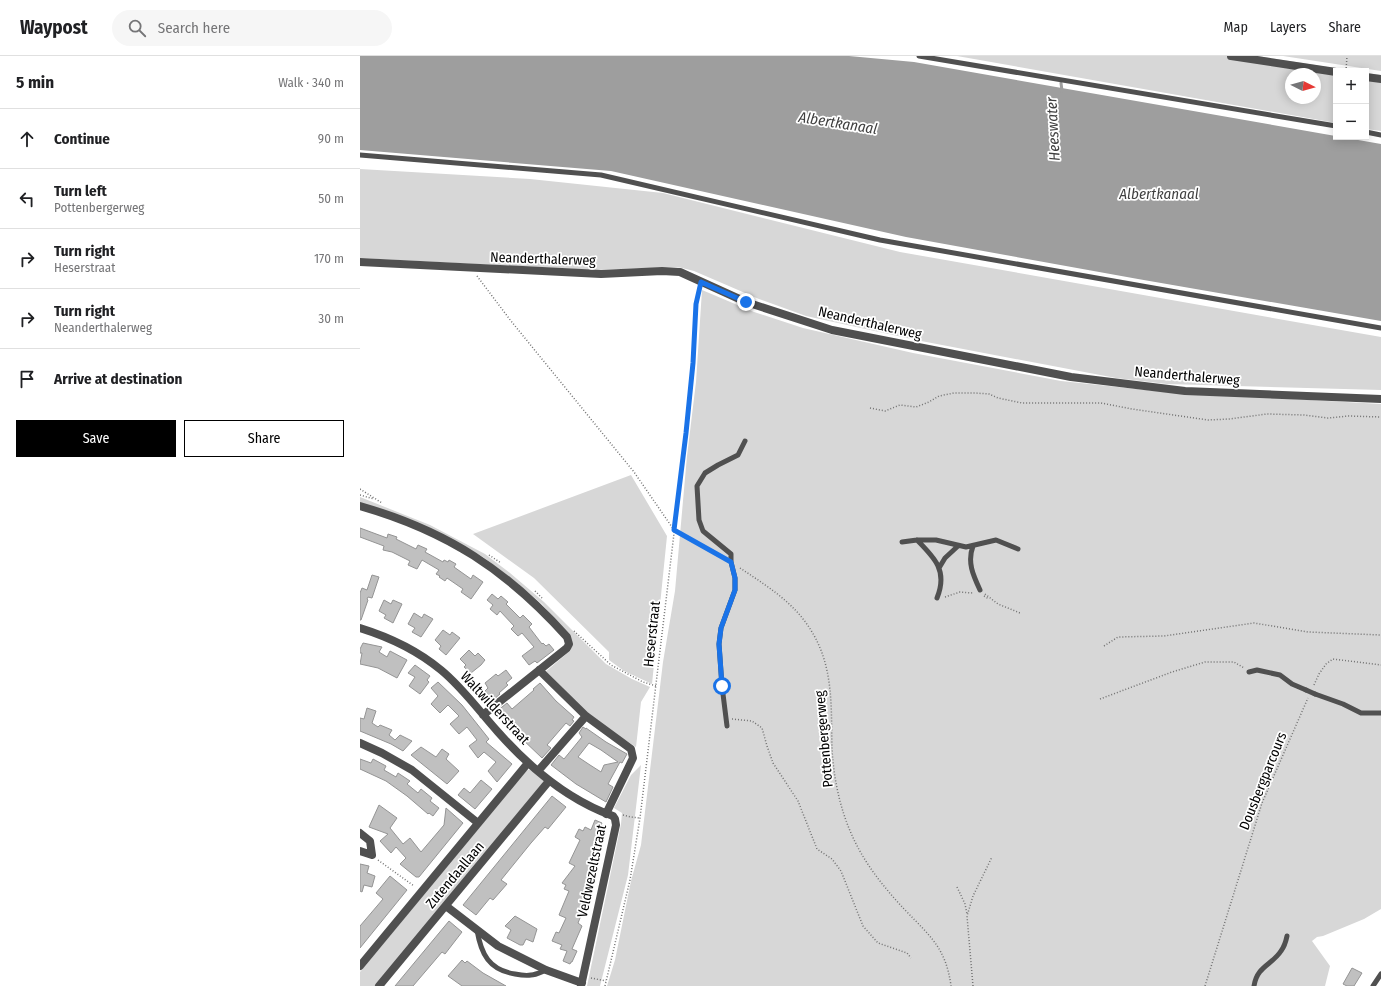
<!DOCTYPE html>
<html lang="en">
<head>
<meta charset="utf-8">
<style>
	body { margin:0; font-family:"Fira Sans Condensed",sans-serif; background:#f6f6f6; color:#202124 }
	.controls { position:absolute; right:12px; top:12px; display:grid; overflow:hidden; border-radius:0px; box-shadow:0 2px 10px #0003 }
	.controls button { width:36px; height:36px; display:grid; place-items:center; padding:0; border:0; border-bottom:1px solid #e0e0e0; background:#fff; color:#202124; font:20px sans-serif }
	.compass { position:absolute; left:925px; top:12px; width:36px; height:36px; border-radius:50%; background:#fff; box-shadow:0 2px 10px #0003; rotate:96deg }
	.stop { position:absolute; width:12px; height:12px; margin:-9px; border:3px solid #1a73e8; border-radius:50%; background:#fff }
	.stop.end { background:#1a73e8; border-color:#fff; box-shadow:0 1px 4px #0008 }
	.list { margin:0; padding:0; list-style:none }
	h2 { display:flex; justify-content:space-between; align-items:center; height:52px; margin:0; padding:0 16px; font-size:17px }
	h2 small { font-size:13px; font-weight:400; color:#757577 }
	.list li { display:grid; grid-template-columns:26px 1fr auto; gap:12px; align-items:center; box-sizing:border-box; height:60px; padding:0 16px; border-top:1px solid #e0e0e0 }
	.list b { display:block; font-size:15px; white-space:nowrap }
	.list p { margin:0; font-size:13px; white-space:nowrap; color:#757577 }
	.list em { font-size:13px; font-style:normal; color:#757577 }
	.actions { display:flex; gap:8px; padding:12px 16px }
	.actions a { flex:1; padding:9px 0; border:1px solid #000; border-radius:0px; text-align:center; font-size:14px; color:#000 }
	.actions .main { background:#000; color:#fff }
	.icon { flex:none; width:22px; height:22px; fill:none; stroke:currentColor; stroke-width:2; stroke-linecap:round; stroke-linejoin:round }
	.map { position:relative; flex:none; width:1021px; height:930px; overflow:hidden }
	header { display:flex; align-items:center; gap:24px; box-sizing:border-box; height:56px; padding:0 20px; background:#fff; border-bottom:1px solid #e0e0e0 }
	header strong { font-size:19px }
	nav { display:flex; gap:22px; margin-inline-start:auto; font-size:14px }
	.search { width:280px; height:36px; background:#f6f6f6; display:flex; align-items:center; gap:10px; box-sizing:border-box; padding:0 14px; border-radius:22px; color:#757577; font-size:15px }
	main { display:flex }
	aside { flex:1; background:#fff }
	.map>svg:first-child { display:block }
	.green { fill:#d7d7d7; fill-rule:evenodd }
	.water { fill:#9e9e9e }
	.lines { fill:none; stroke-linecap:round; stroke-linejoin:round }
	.stream { stroke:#9e9e9e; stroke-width:3 }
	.building { fill:#c0c0c0; stroke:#949494; fill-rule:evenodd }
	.path { stroke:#727272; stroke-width:1.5; stroke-dasharray:1 2; stroke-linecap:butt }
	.lane { stroke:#505050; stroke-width:5 }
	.street { stroke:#505050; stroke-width:8 }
	.lane-bridge { stroke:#505050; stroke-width:5 }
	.route { stroke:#1a73e8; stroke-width:5 }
	.labels { text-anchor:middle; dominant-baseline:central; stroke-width:3.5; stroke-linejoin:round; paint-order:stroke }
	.street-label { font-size:14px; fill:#000; stroke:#fff }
	.water-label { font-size:15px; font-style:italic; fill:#3f3f3f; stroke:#fff }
</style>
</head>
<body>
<header>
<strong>Waypost</strong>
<div class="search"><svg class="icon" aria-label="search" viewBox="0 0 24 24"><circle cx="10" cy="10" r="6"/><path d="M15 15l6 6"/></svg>Search here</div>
<nav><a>Map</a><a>Layers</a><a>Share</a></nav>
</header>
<main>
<aside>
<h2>5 min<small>Walk · 340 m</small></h2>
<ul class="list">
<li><svg class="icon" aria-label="ahead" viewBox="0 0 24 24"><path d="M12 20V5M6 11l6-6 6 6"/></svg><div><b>Continue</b></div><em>90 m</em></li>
<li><svg class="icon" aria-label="left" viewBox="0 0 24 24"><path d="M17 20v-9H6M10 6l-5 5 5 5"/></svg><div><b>Turn left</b><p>Pottenbergerweg</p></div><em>50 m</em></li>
<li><svg class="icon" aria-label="right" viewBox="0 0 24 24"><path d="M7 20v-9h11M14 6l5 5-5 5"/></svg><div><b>Turn right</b><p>Heserstraat</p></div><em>170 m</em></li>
<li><svg class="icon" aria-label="right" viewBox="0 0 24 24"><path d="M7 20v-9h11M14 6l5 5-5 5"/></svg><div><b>Turn right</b><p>Neanderthalerweg</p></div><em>30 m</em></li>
<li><svg class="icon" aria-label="arrive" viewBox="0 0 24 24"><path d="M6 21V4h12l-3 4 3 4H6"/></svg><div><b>Arrive at destination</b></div></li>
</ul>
<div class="actions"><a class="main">Save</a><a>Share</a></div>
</aside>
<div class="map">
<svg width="1021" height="930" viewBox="0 0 1021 930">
	<rect width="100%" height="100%" fill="#fff"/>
	<path class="green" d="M 597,0 L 897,0 L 993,15 L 976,15 L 976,67 ZM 931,18 L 955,18 L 955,42 L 931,42 Z
		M 923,0 L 1021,0 L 1021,15 Z
		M 1006,17 L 1021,19 L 1021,75 L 1006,73 Z
		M 0,113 L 170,123 L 303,137 L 540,196 L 1021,281 L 1021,334 L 807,328 L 756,322 L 556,284 L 446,260 L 399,243 L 334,215 L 318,211 L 234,214 L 0,202 Z
		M 342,234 L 394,256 L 443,272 L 553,297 L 701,325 L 834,339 L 864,339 L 1021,348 L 1021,853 L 1004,863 L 963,880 L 957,881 L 952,885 L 970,910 L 965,930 L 247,930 L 255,904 L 271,825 L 281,789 L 303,606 L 315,535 L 327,400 L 336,326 Z
		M 271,419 L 307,480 L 292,628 L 264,615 L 249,604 L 249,596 L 174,522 L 113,478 Z
		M 0,441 L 70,469 L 125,498 L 150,517 L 184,546 L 246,608 L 272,623 L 290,631 L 281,646 L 276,691 L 242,669 L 221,651 L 184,617 L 211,594 L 212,585 L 182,548 L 147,519 L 123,501 L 94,485 L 0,448 Z
		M 281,709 L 268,819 L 240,930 L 227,930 L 261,768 L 262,757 L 254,752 L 271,719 Z
		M 170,713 L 173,714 L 184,725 L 183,728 L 16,930 L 0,930 L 0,916 L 166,715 Z"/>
	<path class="water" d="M 0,0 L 489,0 L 554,6 L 1021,88 L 1021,265 L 778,223 L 546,181 L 251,115 L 0,94 Z"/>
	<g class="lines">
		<path class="stream" d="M 701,27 L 702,35"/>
	</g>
	<path class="building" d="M 0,472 L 27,482 L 28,478 L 37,481 L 36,483 L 56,493 L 58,489 L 67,493 L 65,496 L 83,506 L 84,504 L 88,506 L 89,504 L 96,508 L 94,511 L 111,523 L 113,519 L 123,526 L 111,543 L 101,536 L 103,533 L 87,522 L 85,525 L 79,521 L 80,520 L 76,518 L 79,514 L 62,504 L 57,513 L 48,509 L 50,505 L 32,496 L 23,494 L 24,490 L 0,481 Z
		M 12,519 L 19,521 L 12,542 L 8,541 L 7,543 L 8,544 L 1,564 L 0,564 L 0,537 L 2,532 L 7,534 Z
		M 132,538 L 138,543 L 141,540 L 148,546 L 146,548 L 160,562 L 163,559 L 172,568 L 169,571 L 182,588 L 183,587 L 186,590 L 189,588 L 194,594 L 177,607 L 175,605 L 169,609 L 162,600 L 174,591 L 162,577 L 158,580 L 151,573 L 154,570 L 140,555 L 137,559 L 130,553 L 133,549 L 127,544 Z
		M 24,544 L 31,548 L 33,544 L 42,548 L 33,567 L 24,562 L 26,559 L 19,555 Z
		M 54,557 L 62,562 L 64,558 L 73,563 L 61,581 L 52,576 L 55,572 L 48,568 Z
		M 83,574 L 90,579 L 92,576 L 100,582 L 86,599 L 79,593 L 81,590 L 75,584 Z
		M 3,587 L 22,591 L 19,596 L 27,601 L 30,595 L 47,604 L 37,622 L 18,612 L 0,608 L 2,597 L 0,597 L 0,593 Z
		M 109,594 L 115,600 L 118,597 L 125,604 L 121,609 L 111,617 L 104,611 L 106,609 L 100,603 Z
		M 55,609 L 70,620 L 67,624 L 69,626 L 60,638 L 49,630 L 55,621 L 48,617 Z
		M 146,614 L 152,622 L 146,627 L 148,629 L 139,637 L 140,638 L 133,644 L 125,635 L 128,632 L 125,627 L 136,618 L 138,620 Z
		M 78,626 L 102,649 L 129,683 L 126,686 L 152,708 L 137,726 L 128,715 L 136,706 L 124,696 L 118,702 L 109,690 L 117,684 L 107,671 L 99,678 L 90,668 L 99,660 L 88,649 L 80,657 L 71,648 L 78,640 L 71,632 Z
		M 180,627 L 196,645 L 214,661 L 212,664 L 214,665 L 210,670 L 206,667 L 187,689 L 191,692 L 182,702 L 159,680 L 137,655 L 147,647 L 152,653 L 174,634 L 173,633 Z
		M 7,652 L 16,655 L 12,667 L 18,671 L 20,669 L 32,674 L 29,679 L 35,684 L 40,679 L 52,685 L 43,695 L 31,688 L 0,675 L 0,662 L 4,663 Z
		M 223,671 L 226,673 L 226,672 L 246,686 L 267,698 L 262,707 L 260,706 L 248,728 L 253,731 L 246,746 L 216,728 L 191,709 L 199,699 L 204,703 L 222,681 L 219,677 ZM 229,687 L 241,694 L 258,706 L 244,709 L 241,716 L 230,709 L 218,701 Z
		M 61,691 L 76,701 L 82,693 L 89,698 L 86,703 L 99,715 L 89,726 L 87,728 L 51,699 Z
		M 0,703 L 11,707 L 13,703 L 26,710 L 24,714 L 36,721 L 38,717 L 50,725 L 47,728 L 58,737 L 61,733 L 72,742 L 70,745 L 79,752 L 73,760 L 69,757 L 68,758 L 47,740 L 26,725 L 0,713 Z
		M 121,724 L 132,733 L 115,753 L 98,739 L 104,732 L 110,737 Z
		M 192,740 L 206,751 L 188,773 L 185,771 L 171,787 L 141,824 L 147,828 L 133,844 L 130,842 L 116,859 L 103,849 Z
		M 19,749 L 37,762 L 30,772 L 43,788 L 50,782 L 61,796 L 84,769 L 86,752 L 103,767 L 59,821 L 56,821 L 40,808 L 46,802 L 36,791 L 31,797 L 20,785 L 28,778 L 9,771 Z
		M 235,764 L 242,767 L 241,769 L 243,770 L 234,789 L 238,793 L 228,815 L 232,818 L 223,841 L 226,842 L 226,847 L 218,867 L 222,870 L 212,893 L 217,895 L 212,906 L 211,906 L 210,908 L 203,905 L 207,895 L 200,893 L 202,889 L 192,885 L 196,876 L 199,877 L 206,862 L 199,859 L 209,835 L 204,833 L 206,829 L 202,827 L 215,810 L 209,807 L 220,784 L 215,781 L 219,773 L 223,775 L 225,771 L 231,774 Z
		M 0,808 L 9,810 L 7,817 L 15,820 L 12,831 L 4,829 L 2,836 L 0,835 Z
		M 30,820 L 47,834 L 0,892 L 0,870 L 23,843 L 16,837 Z
		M 155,860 L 177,873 L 173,886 L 166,883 L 163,889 L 160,889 L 147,882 L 151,874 L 145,870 Z
		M 89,865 L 102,876 L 85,898 L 82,896 L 53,930 L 35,930 Z
		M 102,904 L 105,907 L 107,905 L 123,917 L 146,930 L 102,930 L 88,920 Z
		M 992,912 L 1002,917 L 994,930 L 987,930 L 983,928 Z"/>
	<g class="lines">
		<path class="path" d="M 986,15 L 987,0
			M 117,220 L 151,265 L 274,416 L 314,474 L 363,502
			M 510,352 L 525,355 L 540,349 L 556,351 L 569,346 L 579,340 L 594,337 L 615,337 L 629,338 L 638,342 L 662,347 L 741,347 L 772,353 L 848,364 L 869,363 L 907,358 L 944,359 L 968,362 L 989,360 L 1020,361
			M 0,433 L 22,447
			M 0,439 L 14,443
			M 129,499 L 141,507
			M 380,512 C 407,530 435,547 452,576 C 474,612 471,653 472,693 C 474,729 483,766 501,797 C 513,818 529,837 546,855 C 570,880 586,892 591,930
			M 175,535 L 182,542
			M 625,538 L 638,548 L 660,557
			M 624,540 L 629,543
			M 585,541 L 600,536 L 613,537
			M 214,575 L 251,609 L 283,626 L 296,630
			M 744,590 L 758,581 L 804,580 L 894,567 L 948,576 L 1021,579
			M 954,629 L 959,618 L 966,608 L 973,603 L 1021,609
			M 740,643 L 812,616 L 845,606 L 874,606 L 884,612
			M 372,663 L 392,665 L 402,672 L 407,690 L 413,707 L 438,745 L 457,793 L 472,803 L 481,815 L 503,870 L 518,887 L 547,897 L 551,902
			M 263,759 L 271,761 L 279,762
			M 18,804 L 54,830
			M 597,831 L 605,848 L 607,858
			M 231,922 L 246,925
			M 245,930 L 270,824 L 280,762 L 326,377 L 333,307 L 336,248 L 339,233
			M 613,930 L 607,860 L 613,840 L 632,801
			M 845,930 L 902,747 L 948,642"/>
		<path class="lane" d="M 559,0 L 976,70
			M 1006,76 L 1021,79
			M 0,99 L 241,119 L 520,184 L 1021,272
			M 557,484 C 575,502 588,515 577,542
			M 542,486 L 557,484 L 576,484 L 606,491 L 636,484 L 658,493
			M 613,490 C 607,506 613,519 620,534
			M 579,512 L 585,502 L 598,490
			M 889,616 L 897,614 L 920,619 L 932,628 L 946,634
			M 955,638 L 983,648 L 1001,657 L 1021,657
			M 367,670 L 362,630 L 359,588 L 361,572 L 375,534 L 375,522 L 371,506 L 371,498 L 343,475 L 339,464 L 337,430 L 345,417 L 358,409 L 378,399 L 385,385
			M 117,874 C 121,898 129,914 155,918 C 160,919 166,920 171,919 C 176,919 181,916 186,914
			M 894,930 C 897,910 912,909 921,895 C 924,891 926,885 927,880
			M 1013,930 L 1021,918"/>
		<path class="street" d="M 871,0 L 976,16
			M 1006,21 L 1021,23
			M 0,206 L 241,218 L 302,215 L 320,216 L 386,246 L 472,274 L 711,321 L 825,335 L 1021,343
			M 0,450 C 87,475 147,514 207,581 L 209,588 L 207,592 L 123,659
			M 0,572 C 29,581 57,594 81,614 C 103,632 119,655 138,676 C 170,712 208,744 253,760 L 255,763 L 256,769 L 221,930
			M 179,614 L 226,660 L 271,693 L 273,702 L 246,758
			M 0,687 L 22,697 L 52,714 L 118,767
			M 178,715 L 226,660
			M 0,777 L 10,785 L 12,799 L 0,795
			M 86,850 L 138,890 L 186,914 L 222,927
			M 0,910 L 168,707
			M 19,930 L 189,725"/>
		<path class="lane-bridge" d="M 946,634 L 955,638"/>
	</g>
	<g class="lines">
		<path class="route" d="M 362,630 L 359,588 L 361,572 L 375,534 L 375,522 L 371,506 L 314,474 L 326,377 L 333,307 L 336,248 L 341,226 L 386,246"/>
	</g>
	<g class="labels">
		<g class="street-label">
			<text transform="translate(183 203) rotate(2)">Neanderthalerweg</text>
			<text transform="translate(510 267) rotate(13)">Neanderthalerweg</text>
			<text transform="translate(827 320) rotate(5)">Neanderthalerweg</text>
			<text transform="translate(292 578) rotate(-84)">Heserstraat</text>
			<text transform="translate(135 652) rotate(47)">Waltwilderstraat</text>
			<text transform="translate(464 683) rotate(-95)">Pottenbergerweg</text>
			<text transform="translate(903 725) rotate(-68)">Dousbergparcours</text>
			<text transform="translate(232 815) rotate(-78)">Veldwezeltstraat</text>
			<text transform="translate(95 819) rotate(-50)">Zutendaallaan</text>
		</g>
		<g class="water-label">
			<text transform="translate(478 67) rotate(9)">Albertkanaal</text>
			<text transform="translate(693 73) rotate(-93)">Heeswater</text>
			<text x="799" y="138">Albertkanaal</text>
		</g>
	</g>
</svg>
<div class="controls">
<button>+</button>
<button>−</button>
</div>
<svg class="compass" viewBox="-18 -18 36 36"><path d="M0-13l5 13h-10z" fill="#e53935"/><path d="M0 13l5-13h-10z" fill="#757577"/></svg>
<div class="stop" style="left:362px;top:630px"></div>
<div class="stop end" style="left:386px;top:246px"></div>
</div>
</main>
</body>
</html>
